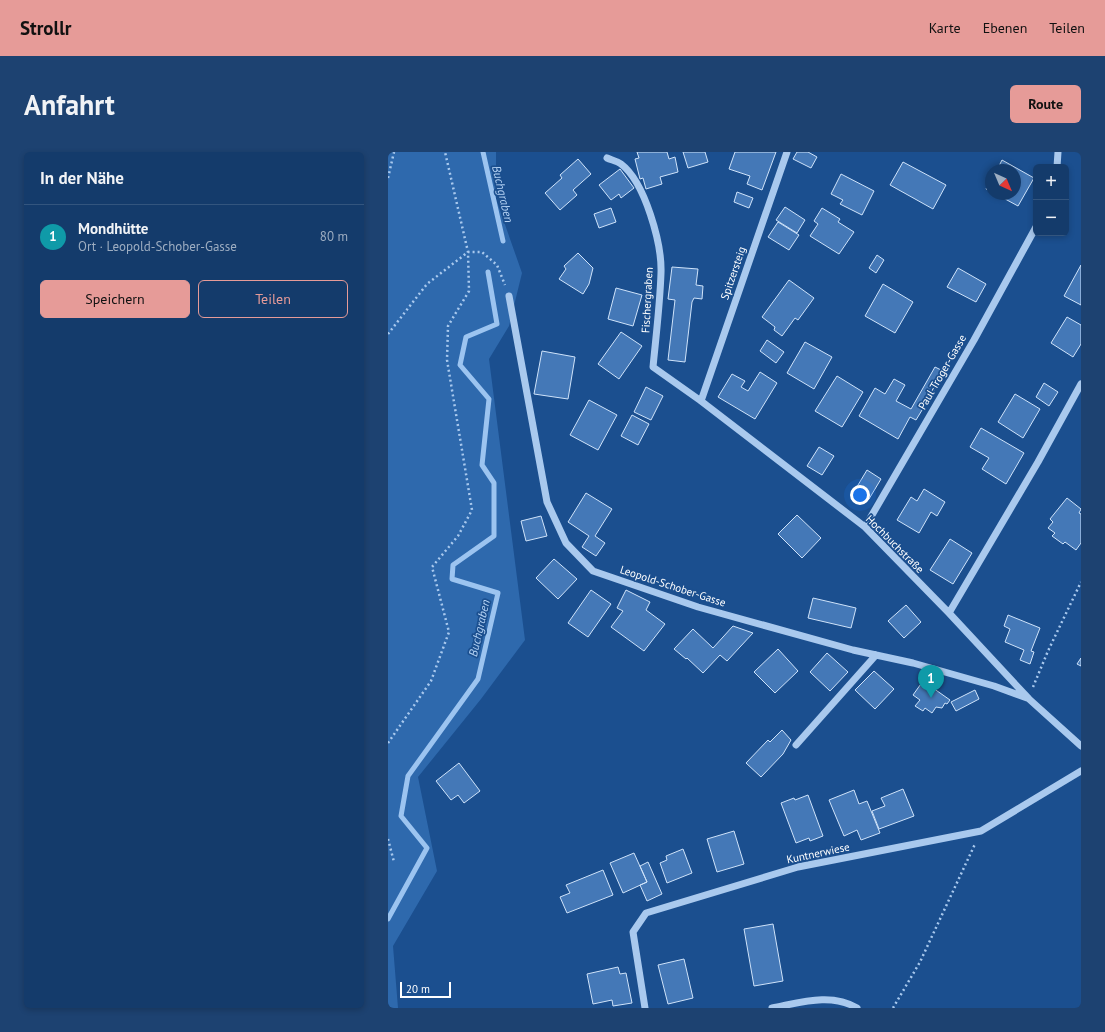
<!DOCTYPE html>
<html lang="de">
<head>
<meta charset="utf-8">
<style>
	body { margin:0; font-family:"PT Sans",sans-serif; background:#1d4271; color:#f1f3f6 }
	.controls { position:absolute; right:12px; top:12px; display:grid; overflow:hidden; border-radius:6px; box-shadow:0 2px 6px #0003 }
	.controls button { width:36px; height:36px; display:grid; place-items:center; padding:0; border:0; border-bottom:1px solid #33557e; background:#143b6b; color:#f1f3f6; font:20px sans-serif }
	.compass { position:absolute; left:597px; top:12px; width:36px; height:36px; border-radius:50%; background:#143b6b; box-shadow:0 2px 6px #0003; rotate:136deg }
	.scale { position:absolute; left:12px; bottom:10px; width:51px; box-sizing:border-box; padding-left:4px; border:2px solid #fff; border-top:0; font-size:11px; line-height:14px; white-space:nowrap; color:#fff; -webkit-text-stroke:3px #1b4f8f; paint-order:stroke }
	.you { position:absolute; left:472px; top:343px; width:14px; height:14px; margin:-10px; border:3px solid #fff; border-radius:50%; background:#1a73e8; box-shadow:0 0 0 6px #1a73e833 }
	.badge { display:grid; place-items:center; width:26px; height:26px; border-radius:50%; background:#e69b98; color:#fff; font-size:13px; font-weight:700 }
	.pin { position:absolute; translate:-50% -33px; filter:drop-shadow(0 1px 2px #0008) }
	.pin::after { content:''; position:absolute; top:21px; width:14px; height:12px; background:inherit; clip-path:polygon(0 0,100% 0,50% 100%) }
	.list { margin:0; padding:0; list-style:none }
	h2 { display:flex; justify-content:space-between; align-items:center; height:52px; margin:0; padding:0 16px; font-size:17px }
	h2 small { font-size:13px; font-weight:400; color:#9dadc1 }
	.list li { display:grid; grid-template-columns:26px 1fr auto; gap:12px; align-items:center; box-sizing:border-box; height:64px; padding:0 16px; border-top:1px solid #33557e }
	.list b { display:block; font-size:15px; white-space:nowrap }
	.list p { margin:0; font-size:13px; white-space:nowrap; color:#9dadc1 }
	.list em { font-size:13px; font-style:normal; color:#9dadc1 }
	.actions { display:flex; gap:8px; padding:12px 16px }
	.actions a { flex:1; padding:9px 0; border:1px solid #e69b98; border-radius:6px; text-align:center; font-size:14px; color:#e69b98 }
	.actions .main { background:#e69b98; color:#111 }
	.map { position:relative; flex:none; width:693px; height:856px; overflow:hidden; border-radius:6px }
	header { display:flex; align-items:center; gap:24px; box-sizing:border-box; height:56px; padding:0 20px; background:#e69b98; color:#111 }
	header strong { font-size:19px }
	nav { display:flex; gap:22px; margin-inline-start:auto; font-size:14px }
	.intro { display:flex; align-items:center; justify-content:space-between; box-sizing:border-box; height:96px; padding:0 24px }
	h1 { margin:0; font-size:28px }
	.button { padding:10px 18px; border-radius:6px; background:#e69b98; color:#111; font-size:14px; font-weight:700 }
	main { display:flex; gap:24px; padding:0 24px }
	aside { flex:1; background:#143b6b; border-radius:6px; box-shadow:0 2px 6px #0003 }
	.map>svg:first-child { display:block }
	.green { fill:#2e69ad }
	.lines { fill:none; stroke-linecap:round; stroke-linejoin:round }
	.stream { stroke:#9cc4f0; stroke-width:5 }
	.building { fill:#4478b7; stroke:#cfe3fa }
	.path { stroke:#a9c9ee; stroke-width:2.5; stroke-dasharray:2 3; stroke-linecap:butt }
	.minor { stroke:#a9c9ee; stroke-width:7 }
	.labels { text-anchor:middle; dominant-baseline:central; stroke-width:3.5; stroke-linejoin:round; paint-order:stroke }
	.street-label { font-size:11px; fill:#fff; stroke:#1b4f8f }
	.water-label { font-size:12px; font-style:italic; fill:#b5d3f5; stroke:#1b4f8f }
</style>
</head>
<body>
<header>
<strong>Strollr</strong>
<nav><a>Karte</a><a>Ebenen</a><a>Teilen</a></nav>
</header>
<div class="intro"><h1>Anfahrt</h1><a class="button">Route</a></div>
<main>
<aside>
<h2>In der Nähe<small></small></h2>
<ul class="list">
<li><span class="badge" style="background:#0f9aa8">1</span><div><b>Mondhütte</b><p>Ort · Leopold-Schober-Gasse</p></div><em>80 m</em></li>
</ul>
<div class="actions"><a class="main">Speichern</a><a>Teilen</a></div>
</aside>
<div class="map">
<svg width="693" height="856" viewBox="0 0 693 856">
	<rect width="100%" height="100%" fill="#1b4f8f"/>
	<path class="green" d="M 0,0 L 108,0 L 108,47 L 134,121 L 121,174 L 101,207 L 137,488 L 93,547 L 30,625 L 49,719 L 5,794 L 10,856 L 0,856 Z"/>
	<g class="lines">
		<path class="stream" d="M 95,0 L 115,89
			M 0,767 L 39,696 L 13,664 L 20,624 L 90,527 L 110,441 L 64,427 L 65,413 L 106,384 L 106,331 L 94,313 L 101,247 L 72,213 L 78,185 L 109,172 L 100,120"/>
	</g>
	<path class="building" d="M 249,0 L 279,0 L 281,7 L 287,5 L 290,20 L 272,25 L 274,32 L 258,37 L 255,26 L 252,27 L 247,7 L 251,6 Z
		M 295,0 L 317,0 L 320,10 L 300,16 Z
		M 347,0 L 388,0 L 374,38 L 359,32 L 362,24 L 341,17 Z
		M 409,0 L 420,0 L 429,5 L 423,16 L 405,7 Z
		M 190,7 L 203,22 L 185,38 L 189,43 L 172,58 L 157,41 L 174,26 L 172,23 Z
		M 614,8 L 646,26 L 630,54 L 608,42 L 627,42 L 627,18 L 609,18 Z
		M 515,10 L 558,33 L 545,57 L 502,33 Z
		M 232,17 L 246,36 L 233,46 L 231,42 L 223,48 L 211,33 Z
		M 453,22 L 486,39 L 474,63 L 452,52 L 455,48 L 443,42 Z
		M 603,28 L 603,39 L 598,37 Z
		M 349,40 L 365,46 L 361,56 L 346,50 Z
		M 397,55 L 417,68 L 409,81 L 388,68 Z
		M 223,56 L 228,70 L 211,76 L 206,62 Z
		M 434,56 L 452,67 L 450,70 L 466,80 L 451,102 L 422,84 L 430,72 L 426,69 Z
		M 390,70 L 411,83 L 401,98 L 380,85 Z
		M 190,101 L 205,116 L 201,132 L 195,142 L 171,127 L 178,117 L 176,114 Z
		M 489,103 L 496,108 L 488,121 L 481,116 Z
		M 693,113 L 693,153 L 676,144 Z
		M 284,115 L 310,117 L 308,133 L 315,134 L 314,147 L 306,146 L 304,150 L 297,210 L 280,208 L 287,148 L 280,147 Z
		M 570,116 L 598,132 L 588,150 L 559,135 Z
		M 401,128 L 426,146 L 410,168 L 407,166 L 394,184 L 386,178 L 387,175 L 374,165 Z
		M 495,132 L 525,150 L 507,181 L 477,164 Z
		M 228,136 L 254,143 L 245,174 L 220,167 Z
		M 679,165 L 693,173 L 693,192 L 685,205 L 663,191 Z
		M 233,180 L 254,194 L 231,227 L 210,212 Z
		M 379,188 L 396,200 L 388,211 L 372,199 Z
		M 417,190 L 444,205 L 426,237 L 399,221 Z
		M 154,199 L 187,205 L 180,247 L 146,242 Z
		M 547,215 L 557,220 L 528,268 L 522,265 L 510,287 L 471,264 L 487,236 L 497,242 L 506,227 L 517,233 L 508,249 L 523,257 Z
		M 372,220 L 389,231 L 367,267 L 330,245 L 344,222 L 357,229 L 353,235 L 360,239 Z
		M 449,224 L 475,240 L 454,275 L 427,259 Z
		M 656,231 L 670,240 L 661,254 L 648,245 Z
		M 258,235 L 275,244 L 263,268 L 246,260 Z
		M 627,242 L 652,257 L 635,286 L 610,270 Z
		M 201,248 L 229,263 L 210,298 L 182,283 Z
		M 244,263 L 261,272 L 250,293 L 233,284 Z
		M 593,276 L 636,301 L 618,332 L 594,317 L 601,306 L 582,295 Z
		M 431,295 L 446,304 L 434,323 L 419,314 Z
		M 479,318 L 493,327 L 481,347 L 467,338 Z
		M 536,337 L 557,350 L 549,364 L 543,360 L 531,381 L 509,368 L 523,345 L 529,349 Z
		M 198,341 L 224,357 L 207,384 L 217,391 L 208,404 L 194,395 L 201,384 L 180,370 Z
		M 679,346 L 693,357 L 691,361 L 693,362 L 693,391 L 688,398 L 677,390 L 675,392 L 664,384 L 667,381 L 660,376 L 665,370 L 662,367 Z
		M 409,363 L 433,386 L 414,406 L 390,382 Z
		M 153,364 L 159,384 L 138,389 L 133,369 Z
		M 562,387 L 584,401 L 565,432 L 542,418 Z
		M 166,407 L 189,427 L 170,447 L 148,426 Z
		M 203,438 L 223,452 L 200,485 L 180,471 Z
		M 238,438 L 262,450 L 258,458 L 277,472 L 256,499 L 223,475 L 235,459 L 229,456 Z
		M 425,446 L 468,456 L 463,476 L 420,466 Z
		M 518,453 L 533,470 L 516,486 L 500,469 Z
		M 620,463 L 652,476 L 643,499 L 646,500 L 642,512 L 632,508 L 636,498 L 617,490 L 622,477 L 616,474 Z
		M 345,474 L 365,481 L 339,509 L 332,503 L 315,521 L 299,506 L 298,507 L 286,497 L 305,477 L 325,496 Z
		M 390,497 L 410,519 L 387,541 L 366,520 Z
		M 439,501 L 460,520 L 442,539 L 422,520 Z
		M 693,506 L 693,514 L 689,512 Z
		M 486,519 L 506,537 L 487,557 L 467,538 Z
		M 535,529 L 562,548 L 559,552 L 557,551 L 554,556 L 548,555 L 544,561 L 537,556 L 535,559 L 527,554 L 532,548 L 525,543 Z
		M 587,538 L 591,547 L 568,559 L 563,550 Z
		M 394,578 L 403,588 L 395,602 L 373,625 L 358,611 L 380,588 L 382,590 Z
		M 71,611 L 92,639 L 76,651 L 70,643 L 63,648 L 48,629 Z
		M 515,637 L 526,664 L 491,677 L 484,659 L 497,654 L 493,646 Z
		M 466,638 L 471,652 L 479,649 L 492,681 L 473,688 L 469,678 L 456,684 L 441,648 Z
		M 420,643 L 435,684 L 422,689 L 421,686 L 408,691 L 393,651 L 406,646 L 407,648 Z
		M 346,679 L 356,712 L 329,720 L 319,687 Z
		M 295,697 L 304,721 L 279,731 L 272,711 L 279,708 L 278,704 Z
		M 246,701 L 259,730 L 235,741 L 222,711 Z
		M 260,710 L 274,742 L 259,749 L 252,733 L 259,730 L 252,714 Z
		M 215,718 L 225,743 L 179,761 L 172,745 L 182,741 L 178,733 Z
		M 385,772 L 395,829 L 366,834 L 356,777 Z
		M 296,807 L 305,846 L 280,852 L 270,813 Z
		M 230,815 L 232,822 L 238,821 L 244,851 L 225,854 L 224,848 L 205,852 L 199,822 Z"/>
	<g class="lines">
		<path class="path" d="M 0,26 L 6,0
			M 0,182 L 39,132 L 80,100 L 94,100 L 109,113 L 117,133
			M 645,535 L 660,499 L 693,430
			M 0,591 L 43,529 L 61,480 L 44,415 L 70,384 L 84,358 L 59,208 L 60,174 L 81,139 L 80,100 L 57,0
			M 0,687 L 6,710
			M 505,856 L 532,810 L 587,692"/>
		<path class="minor" d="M 219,6 C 223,8 229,9 233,12 C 257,30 274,92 273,121 C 272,152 268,184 265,215 L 313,249 L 477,375 L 561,461 L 641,547 L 693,594
			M 669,15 L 670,0
			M 121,144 L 159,350 L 178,391 L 205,419 L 310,455 L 465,498 L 525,511 L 606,534 L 639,546
			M 313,249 L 399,0
			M 477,375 L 586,188 L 648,75
			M 561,461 L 650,310 L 693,232
			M 408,593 L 488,503
			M 257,856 L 245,780 L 258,761 L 410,715 L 593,679 L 693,619
			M 384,856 C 411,851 443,840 469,856"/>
	</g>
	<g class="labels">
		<g class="street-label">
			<text transform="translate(345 121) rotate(-71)">Spitzersteig</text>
			<text transform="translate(259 148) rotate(-87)">Fischergraben</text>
			<text transform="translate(554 220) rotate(-60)">Paul-Troger-Gasse</text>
			<text transform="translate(507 392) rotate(45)">Hochbuchstraße</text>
			<text transform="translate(285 434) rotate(18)">Leopold-Schober-Gasse</text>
			<text transform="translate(430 701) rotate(-12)">Kuntnerwiese</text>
		</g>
		<g class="water-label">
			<text transform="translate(115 42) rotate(77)">Buchgraben</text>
			<text transform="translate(91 476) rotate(-77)">Buchgraben</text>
		</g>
	</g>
</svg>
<div class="controls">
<button>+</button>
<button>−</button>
</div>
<svg class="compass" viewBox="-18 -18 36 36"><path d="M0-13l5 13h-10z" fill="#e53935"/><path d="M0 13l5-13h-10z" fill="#9dadc1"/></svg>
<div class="scale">20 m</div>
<div class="you"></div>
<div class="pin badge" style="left:543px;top:546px;background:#0f9aa8">1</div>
</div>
</main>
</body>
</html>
